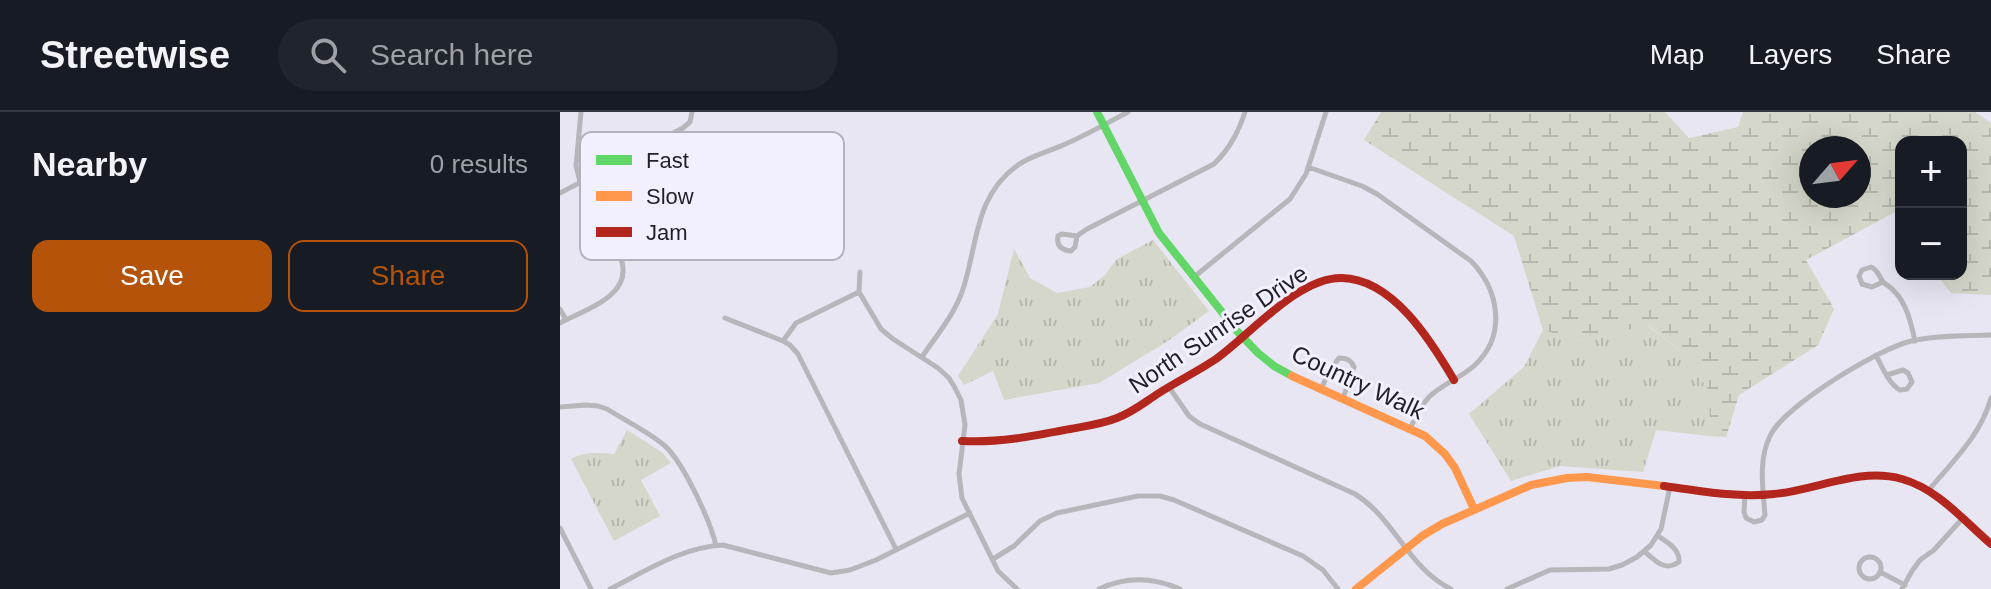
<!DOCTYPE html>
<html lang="en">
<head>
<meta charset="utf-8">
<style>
	body { margin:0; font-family:Helvetica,sans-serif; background:#20242c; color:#f1f3f6 }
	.controls { position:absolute; right:24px; top:24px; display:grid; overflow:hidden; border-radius:16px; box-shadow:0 8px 32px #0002 }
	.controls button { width:72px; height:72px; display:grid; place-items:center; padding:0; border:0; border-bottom:2px solid #363941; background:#171b24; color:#f1f3f6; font:40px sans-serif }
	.compass { position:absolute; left:1239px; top:24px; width:72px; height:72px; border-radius:50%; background:#171b24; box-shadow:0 8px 32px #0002; rotate:62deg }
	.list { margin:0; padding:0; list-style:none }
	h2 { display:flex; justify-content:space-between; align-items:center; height:104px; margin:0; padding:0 32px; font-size:34px }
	h2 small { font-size:26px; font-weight:400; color:#9ea1a6 }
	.actions { display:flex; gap:16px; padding:24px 32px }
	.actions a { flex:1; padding:18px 0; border:2px solid #b45309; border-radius:16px; text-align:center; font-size:28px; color:#b45309 }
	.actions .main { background:#b45309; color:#fff }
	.icon { flex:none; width:44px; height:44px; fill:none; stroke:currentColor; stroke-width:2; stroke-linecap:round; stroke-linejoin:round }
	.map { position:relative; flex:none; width:1431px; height:477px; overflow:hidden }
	header { display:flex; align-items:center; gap:48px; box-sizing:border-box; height:112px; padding:0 40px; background:#171b24; border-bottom:2px solid #363941 }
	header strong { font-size:38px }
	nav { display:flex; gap:44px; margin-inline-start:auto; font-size:28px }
	.search { width:560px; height:72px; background:#20242c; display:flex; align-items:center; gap:20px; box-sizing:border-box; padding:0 28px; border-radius:44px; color:#9ea1a6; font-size:30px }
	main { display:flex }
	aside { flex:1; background:#171b24 }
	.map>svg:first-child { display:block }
	.grass { fill:url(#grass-tufts) }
	.wetland { fill:url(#wetland-marsh); fill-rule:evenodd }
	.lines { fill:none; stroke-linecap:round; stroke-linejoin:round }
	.street { stroke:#b7b6ba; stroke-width:5 }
	.fast { stroke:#63d668; stroke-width:8 }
	.slow { stroke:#ff974d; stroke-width:8 }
	.jam { stroke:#b3261e; stroke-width:8 }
	.labels { text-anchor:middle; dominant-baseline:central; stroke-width:6; stroke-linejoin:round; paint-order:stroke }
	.street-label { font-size:24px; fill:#211f27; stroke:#f2effe }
	.key { fill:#f2effe; stroke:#b3b1be; stroke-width:2 }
	.key-label { font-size:22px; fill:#211f27 }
</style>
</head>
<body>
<header>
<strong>Streetwise</strong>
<div class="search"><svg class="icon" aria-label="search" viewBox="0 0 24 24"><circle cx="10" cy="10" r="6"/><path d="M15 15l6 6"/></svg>Search here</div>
<nav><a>Map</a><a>Layers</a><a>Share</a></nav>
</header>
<main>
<aside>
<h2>Nearby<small>0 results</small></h2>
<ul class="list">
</ul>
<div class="actions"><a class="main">Save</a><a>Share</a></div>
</aside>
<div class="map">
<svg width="1431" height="477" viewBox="0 0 1431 477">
	<defs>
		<pattern id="grass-tufts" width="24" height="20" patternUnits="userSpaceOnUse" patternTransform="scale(2)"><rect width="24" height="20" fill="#d4d7c9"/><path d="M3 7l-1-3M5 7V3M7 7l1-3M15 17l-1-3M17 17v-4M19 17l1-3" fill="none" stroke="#b6b8ad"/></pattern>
		<pattern id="wetland-marsh" width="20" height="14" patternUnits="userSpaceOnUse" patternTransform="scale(2)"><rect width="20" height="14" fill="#d4d7c9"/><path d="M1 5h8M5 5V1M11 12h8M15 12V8" fill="none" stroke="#b6b8ad"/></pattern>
	</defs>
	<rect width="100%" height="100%" fill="#e8e6f3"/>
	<path class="grass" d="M 593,128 L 649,199 L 608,229 L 539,271 L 444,288 L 433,259 L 404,273 L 398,264 L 438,202 L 454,137 L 470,166 L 497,181 L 530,175 L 545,163 L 557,147 Z
		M 1087,213 L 1127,244 L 1150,281 L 1149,324 L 1096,318 L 1083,360 L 1000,354 L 951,369 L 909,302 L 964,255 L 983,218 L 1021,229 Z
		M 67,318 L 103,341 L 111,351 L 81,368 L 100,404 L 54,429 L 11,347 C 24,339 39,341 54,342 Z"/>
	<path class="wetland" d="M 821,0 L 1105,0 L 1129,26 L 1178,15 L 1183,0 L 1415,0 L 1431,11 L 1431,183 L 1391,181 L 1376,162 L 1401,162 L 1401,30 L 1341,30 L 1341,100 L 1339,98 L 1246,148 L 1274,197 L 1258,233 L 1179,283 L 1166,325 L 1149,324 L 1150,281 L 1127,244 L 1088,213 L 1021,229 L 983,218 L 954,124 L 804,28 ZM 1251,36 L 1299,36 L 1299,84 L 1251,84 Z"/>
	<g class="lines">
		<path class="street" d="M 748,55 L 802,74 L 817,82 L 911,149 C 939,178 947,223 915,253 C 901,266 882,272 869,285 C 860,294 855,306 850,317
			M 0,81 L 123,16 L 130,10 L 132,0
			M 100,98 L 114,126 L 128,138
			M 502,122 L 517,124 L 515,135 L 511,139 C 502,138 496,134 498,124 Z
			M 517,124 L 527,117 L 654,52 C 670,36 678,21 685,0
			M 49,125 L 126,84 L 143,84
			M 634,165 L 730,87 L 746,62 L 766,0
			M 1323,170 L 1312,175 L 1302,172 L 1299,164 L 1302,158 L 1311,155 C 1319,159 1318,163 1323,170 C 1326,173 1331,175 1334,179 C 1347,192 1351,211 1355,229
			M 299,180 L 321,217 L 333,227 L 378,256 L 389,266 L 395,276 L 401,288 L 405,313 L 399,362 L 402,386 L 438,459 L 457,477
			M 299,180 L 300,160
			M 0,197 L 6,208
			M 165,206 L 223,229 L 230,233 L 238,242 L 336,437
			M 0,211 C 24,198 71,185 62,150 L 20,70 L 16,54 L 21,0
			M 223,229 L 236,211 L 299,180
			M 1316,243 C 1322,255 1329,272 1340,278 L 1347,277 L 1352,270 L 1348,261 L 1343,258 L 1327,263
			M 362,245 C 376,224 395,202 403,177 C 418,132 414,84 458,53 C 472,43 488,40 503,33 C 525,24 547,11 568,0
			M 609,275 L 629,304 L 640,312 L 795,382 C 834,406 849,457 891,477
			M 761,277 L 769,260 L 779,246 C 787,246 791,248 794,255 L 783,286
			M 0,295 L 26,293 L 38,294 L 47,297 C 66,309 89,320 105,334 C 123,350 151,410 156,434
			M 1368,379 C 1392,350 1421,323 1431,286
			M 1185,382 L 1184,400 L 1186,406 L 1194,410 L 1202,408 L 1205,403 C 1203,378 1198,348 1210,324 C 1224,294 1318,237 1351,229 C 1377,223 1405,224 1431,223
			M 0,416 L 31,477
			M 1084,439 C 1096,449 1104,460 1119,450 C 1120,437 1108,431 1098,424
			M1299 456a11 11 0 1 1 22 0a11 11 0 1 1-22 0Z
			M 433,447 L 454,434 L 480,409 L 497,401 L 578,384 L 600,384 L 614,388 L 743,444 L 763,458 L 778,477
			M 1320,460 L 1345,473
			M 50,477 C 86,459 122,435 163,433 L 271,461 L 290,458 L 316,448 L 410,401
			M 539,477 C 566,464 593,465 620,477
			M 947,477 L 990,458 L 1049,457 L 1062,453 L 1077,445 L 1091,433 L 1101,417 L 1110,375
			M 1342,477 L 1352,459 L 1360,448 L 1374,438 L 1402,407"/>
		<path class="fast" d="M 537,0 L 599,121 L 677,219 L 698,241 L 714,254 L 732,264"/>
		<path class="slow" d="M 732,264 L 865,324 L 885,342 L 895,356 L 914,397
			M 796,477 L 862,424 L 882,412 L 971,373 L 1007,366 L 1027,365 L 1104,374"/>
		<path class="jam" d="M 402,329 C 439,331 474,324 510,317 C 526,314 542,312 557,306 C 573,300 585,290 599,281 C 618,269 638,259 656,247 C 690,223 738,165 782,166 C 833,167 871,229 894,268
			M 1104,374 C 1140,379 1177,386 1214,382 C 1257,378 1299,355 1342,367 C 1378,377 1404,409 1431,432"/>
	</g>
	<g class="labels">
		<g class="street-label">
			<text transform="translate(658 217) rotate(-34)">North Sunrise Drive</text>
			<text transform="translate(798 270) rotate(25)">Country Walk</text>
		</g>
	</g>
	<rect x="20" y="20" width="264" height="128" rx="12" class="key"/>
	<rect x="36" y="43" width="36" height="10" fill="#63d668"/>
	<rect x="36" y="79" width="36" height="10" fill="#ff974d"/>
	<rect x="36" y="115" width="36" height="10" fill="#b3261e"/>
	<g class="key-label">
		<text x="86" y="56">Fast</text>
		<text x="86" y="92">Slow</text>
		<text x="86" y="128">Jam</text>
	</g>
</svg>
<div class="controls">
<button>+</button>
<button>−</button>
</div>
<svg class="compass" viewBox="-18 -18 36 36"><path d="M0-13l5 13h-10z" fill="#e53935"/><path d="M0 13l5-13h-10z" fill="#9ea1a6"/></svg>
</div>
</main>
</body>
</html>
